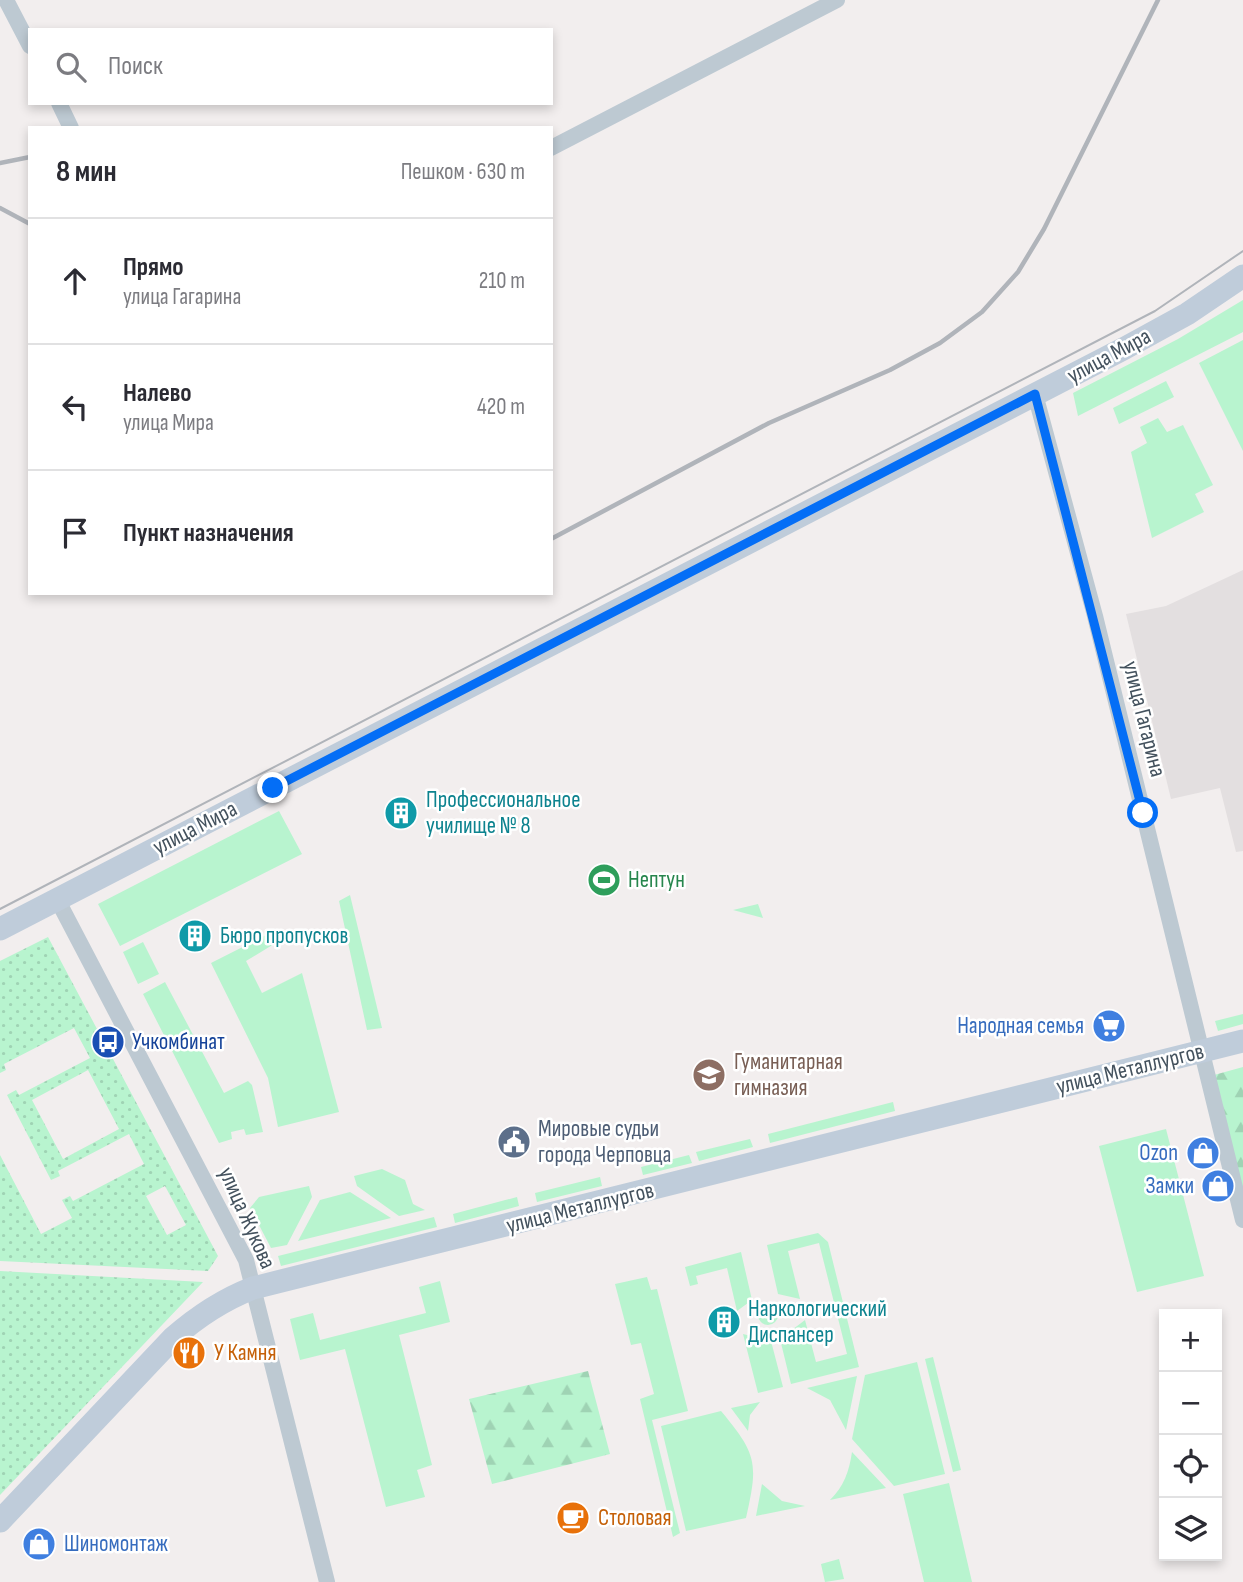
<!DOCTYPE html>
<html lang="ru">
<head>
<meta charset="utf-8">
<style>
	body { margin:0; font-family:"Sofia Sans Condensed",sans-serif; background:#f7f7f7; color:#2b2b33 }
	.controls { position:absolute; right:21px; bottom:21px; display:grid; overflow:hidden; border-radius:0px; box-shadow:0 4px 10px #0003 }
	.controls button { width:63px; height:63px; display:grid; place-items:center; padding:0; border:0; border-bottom:2px solid #e1e1e2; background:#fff; color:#2b2b33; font:35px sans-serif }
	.stop { position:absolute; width:21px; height:21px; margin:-16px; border:5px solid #046ef6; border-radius:50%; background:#fff }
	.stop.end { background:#046ef6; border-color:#fff; box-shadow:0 2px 7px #0008 }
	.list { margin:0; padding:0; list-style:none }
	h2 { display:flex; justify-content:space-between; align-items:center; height:91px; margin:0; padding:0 28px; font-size:30px }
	h2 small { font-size:23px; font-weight:400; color:#7c7c81 }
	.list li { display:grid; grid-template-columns:46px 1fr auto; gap:21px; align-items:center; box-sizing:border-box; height:126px; padding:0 28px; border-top:2px solid #e1e1e2 }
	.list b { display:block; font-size:26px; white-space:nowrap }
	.list p { margin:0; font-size:23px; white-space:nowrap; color:#7c7c81 }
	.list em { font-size:23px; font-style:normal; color:#7c7c81 }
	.icon { flex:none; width:38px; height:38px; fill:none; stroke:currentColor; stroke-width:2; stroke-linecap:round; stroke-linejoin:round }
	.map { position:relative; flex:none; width:1243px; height:1582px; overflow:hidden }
	.search { position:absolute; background:#fff; box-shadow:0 4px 10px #0003; left:28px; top:28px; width:525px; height:77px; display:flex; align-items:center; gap:18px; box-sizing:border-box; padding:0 24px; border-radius:0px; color:#7c7c81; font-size:26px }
	.panel { position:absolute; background:#fff; box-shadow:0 4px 10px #0003; left:28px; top:126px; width:525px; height:469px; border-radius:0px }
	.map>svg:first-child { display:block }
	.education { fill:#e3dfe0 }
	.grass { fill:#b8f4cf }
	.forest { fill:url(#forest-firs) }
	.park { fill:url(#park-dots); fill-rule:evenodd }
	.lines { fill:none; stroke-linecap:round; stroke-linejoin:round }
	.street { stroke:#bdc9d2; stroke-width:16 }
	.secondary { stroke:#bfccda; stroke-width:23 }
	.tram { stroke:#b0b4ba; stroke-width:2 }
	.rail { stroke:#b0b4ba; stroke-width:4.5 }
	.route { stroke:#046ef6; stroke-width:9 }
	.labels { text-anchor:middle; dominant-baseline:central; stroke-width:5; stroke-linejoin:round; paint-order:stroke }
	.street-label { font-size:23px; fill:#44525e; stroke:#fff }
	.culture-label { font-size:23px; fill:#0d838f; stroke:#fff; text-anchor:start }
	.leisure-label { font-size:23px; fill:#27864d; stroke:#fff; text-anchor:start }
	.shop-label { font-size:23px; fill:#366cbe; stroke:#fff; text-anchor:end }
	.transit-label { font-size:23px; fill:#164399; stroke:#fff; text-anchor:start }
	.education-label { font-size:23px; fill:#785e54; stroke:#fff; text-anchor:start }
	.service-label { font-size:23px; fill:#4e5e75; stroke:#fff; text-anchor:start }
	.food-label { font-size:23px; fill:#c56008; stroke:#fff; text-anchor:start }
</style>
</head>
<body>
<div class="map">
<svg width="1243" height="1582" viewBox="0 0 1243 1582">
	<defs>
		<pattern id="forest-firs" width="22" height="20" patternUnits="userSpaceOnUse" patternTransform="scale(1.75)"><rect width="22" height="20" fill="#b8f4cf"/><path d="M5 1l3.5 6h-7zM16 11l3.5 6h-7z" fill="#9fd3b4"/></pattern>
		<pattern id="park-dots" width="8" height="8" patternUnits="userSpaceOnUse" patternTransform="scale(1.75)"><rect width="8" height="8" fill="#b8f4cf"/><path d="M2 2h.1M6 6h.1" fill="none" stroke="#9fd3b4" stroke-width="1.8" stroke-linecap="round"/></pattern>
	</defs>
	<rect width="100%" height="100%" fill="#f2eeee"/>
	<path class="education" d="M 1243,570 L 1243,851 L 1236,852 L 1220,788 L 1171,799 L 1126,614 L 1166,606 Z"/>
	<path class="grass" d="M 1243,300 L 1243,332 L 1078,416 L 1073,393 L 1178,339 Z
		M 1243,340 L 1243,451 L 1199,363 Z
		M 1166,381 L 1174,397 L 1119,424 L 1113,408 Z
		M 1158,418 L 1167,432 L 1183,425 L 1213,485 L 1195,494 L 1204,512 L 1152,538 L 1131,452 L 1147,443 L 1140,427 Z
		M 279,811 L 302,854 L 120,946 L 98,904 Z
		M 350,895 L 382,1028 L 367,1030 L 339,901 Z
		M 758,904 L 763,918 L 733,910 Z
		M 274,931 L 279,941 L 246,961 L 262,993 L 302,973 L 339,1112 L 278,1127 L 268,1078 L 211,963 Z
		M 143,942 L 159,974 L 138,984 L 123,952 Z
		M 165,982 L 224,1093 L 248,1081 L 252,1085 L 263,1132 L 246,1135 L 244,1129 L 231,1132 L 232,1139 L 219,1143 L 143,994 Z
		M 1243,1014 L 1243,1024 L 1218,1031 L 1215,1021 Z
		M 893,1102 L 895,1111 L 770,1143 L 768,1134 Z
		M 1166,1129 L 1204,1276 L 1137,1292 L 1099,1146 Z
		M 750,1139 L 753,1147 L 699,1161 L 696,1152 Z
		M 689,1155 L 692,1163 L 643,1175 L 641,1167 Z
		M 382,1169 L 405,1180 L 413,1204 L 425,1210 L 399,1216 L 357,1186 L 354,1176 Z
		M 600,1177 L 602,1186 L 537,1202 L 535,1193 Z
		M 309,1186 L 312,1197 L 287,1245 L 271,1248 L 250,1208 L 259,1197 Z
		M 350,1192 L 391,1218 L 298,1241 L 320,1200 Z
		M 517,1197 L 519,1206 L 455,1223 L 453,1214 Z
		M 434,1217 L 437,1227 L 281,1266 L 278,1256 Z
		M 818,1233 L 828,1242 L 859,1367 L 791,1384 L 780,1339 L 805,1320 L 816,1362 L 847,1354 L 819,1243 L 788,1251 L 800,1299 L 778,1294 L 767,1245 Z
		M 741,1252 L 752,1300 L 737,1311 L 727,1268 L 696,1276 L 698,1284 L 690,1286 L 685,1267 Z
		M 647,1277 L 651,1290 L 657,1289 L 688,1411 L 652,1420 L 680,1533 L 673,1537 L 640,1399 L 654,1394 L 641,1343 L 631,1345 L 615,1284 Z
		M 440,1281 L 450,1322 L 399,1335 L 432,1465 L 417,1470 L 425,1497 L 386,1507 L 345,1349 L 300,1360 L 290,1319 L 313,1313 L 320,1340 L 426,1313 L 419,1287 Z
		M758 1315a10 10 0 1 1 20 0a10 10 0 1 1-20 0Z
		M 743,1334 L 771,1341 L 783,1387 L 758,1393 Z
		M 933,1357 L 961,1470 L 953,1472 L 925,1359 Z
		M 917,1362 L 945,1474 L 894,1486 L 852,1439 L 865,1375 Z
		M 857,1376 L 846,1430 L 830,1400 L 807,1388 Z
		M 760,1402 L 750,1415 L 748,1431 L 731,1408 Z
		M 721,1411 C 758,1455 758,1464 746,1518 L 686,1531 L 661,1426 Z
		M 852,1452 L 886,1488 L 830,1500 C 844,1486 849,1472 852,1452 Z
		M 949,1483 L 972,1582 L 924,1582 L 903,1494 Z
		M 762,1484 L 782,1501 L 805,1506 L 756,1516 Z
		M 839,1559 L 844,1579 L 825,1582 L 821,1564 Z"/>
	<path class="forest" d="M 1243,1067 L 1243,1192 L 1214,1075 Z
		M 588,1371 L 610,1454 L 492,1484 L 469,1399 Z"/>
	<path class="park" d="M 48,937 L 218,1256 L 208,1271 L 0,1261 L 0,1155 L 41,1234 L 72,1218 L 62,1200 L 70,1196 L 73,1201 L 144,1164 L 129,1134 L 58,1171 L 60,1176 L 51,1180 L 7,1095 L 16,1090 L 19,1095 L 90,1058 L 74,1028 L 4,1064 L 6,1070 L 0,1073 L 0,961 ZM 88,1070 L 119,1129 L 63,1159 L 32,1100 ZM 165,1186 L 186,1225 L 167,1235 L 146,1196 Z
		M 0,1271 L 203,1282 L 0,1495 Z"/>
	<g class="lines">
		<path class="street" d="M 6,0 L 30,46
			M 59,103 L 71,128
			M 551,148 L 837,0
			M 1035,394 L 1095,616 L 1243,1220
			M 57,899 L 246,1260 L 327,1582"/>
		<path class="secondary" d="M 0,929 L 1125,348 L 1187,314 L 1243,276
			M 0,1521 L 173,1338 C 198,1316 222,1300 253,1288 L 1243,1041"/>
		<path class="tram" d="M 0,909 L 1155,311 L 1243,251"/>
		<path class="rail" d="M 0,163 L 30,157
			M 0,208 L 30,224
			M 551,539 L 769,423 L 890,370 L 940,343 L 982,312 L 1018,272 L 1044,229 L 1158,0"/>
	</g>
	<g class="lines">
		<path class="route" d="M 273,788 L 1035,394 L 1143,813"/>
	</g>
	<defs>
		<symbol id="building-disc" viewBox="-11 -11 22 22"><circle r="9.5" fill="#0f9aa8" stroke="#fff"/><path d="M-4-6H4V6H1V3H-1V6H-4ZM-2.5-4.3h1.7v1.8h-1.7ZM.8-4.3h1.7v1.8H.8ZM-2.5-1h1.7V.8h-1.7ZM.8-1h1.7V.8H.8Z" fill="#fff"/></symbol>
		<symbol id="stadium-disc" viewBox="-11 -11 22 22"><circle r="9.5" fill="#2e9e5b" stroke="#fff"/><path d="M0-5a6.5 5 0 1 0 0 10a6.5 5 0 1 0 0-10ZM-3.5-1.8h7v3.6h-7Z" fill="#fff"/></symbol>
		<symbol id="supermarket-disc" viewBox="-11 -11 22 22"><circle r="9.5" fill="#3f7fe0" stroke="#fff"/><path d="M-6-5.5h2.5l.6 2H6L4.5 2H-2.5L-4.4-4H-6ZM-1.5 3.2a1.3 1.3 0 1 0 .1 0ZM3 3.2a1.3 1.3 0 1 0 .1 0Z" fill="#fff"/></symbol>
		<symbol id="bus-disc" viewBox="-11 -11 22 22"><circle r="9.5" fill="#1a4fb4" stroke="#fff"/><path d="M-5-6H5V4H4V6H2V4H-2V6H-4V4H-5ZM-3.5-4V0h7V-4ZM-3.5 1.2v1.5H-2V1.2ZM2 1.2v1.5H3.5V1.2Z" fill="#fff"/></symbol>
		<symbol id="school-disc" viewBox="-11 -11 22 22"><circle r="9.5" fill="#8d6e63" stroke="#fff"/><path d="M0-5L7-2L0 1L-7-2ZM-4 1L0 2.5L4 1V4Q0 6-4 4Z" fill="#fff"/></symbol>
		<symbol id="civic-disc" viewBox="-11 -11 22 22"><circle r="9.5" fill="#5c6f8a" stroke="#fff"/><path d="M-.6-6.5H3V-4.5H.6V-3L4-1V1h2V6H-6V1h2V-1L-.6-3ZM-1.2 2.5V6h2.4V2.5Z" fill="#fff"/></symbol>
		<symbol id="shop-disc" viewBox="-11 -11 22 22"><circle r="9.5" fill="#3f7fe0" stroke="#fff"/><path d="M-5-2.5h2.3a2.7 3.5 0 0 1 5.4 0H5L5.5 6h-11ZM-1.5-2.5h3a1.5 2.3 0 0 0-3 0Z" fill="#fff"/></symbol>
		<symbol id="restaurant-disc" viewBox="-11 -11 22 22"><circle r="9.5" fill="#e8710a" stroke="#fff"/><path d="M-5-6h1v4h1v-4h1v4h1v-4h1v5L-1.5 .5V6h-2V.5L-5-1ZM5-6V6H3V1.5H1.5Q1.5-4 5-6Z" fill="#fff"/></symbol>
		<symbol id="cafe-disc" viewBox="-11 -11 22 22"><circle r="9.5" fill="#e8710a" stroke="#fff"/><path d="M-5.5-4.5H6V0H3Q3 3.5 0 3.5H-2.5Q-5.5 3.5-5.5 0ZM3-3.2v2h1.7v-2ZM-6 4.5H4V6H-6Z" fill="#fff"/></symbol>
	</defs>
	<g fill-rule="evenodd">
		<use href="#building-disc" x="382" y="794" width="38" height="38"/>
		<use href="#stadium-disc" x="585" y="861" width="38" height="38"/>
		<use href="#building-disc" x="176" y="917" width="38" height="38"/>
		<use href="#supermarket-disc" x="1090" y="1007" width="38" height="38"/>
		<use href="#bus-disc" x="89" y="1023" width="38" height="38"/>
		<use href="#school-disc" x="690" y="1056" width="38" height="38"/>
		<use href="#civic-disc" x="495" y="1123" width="38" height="38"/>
		<use href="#shop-disc" x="1184" y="1134" width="38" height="38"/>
		<use href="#shop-disc" x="1199" y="1167" width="38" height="38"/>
		<use href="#building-disc" x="705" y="1303" width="38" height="38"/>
		<use href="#restaurant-disc" x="170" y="1334" width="38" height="38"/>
		<use href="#cafe-disc" x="554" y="1499" width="38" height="38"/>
		<use href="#shop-disc" x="20" y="1525" width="38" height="38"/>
	</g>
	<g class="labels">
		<g class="street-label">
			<text transform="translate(1109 356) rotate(-28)">улица Мира</text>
			<text transform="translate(1144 719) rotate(76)">улица Гагарина</text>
			<text transform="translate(195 828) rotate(-27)">улица Мира</text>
			<text transform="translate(1130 1069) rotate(-14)">улица Металлургов</text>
			<text transform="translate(580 1208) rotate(-14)">улица Металлургов</text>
			<text transform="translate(247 1218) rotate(66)">улица Жукова</text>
		</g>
		<g class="culture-label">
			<text x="426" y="800">Профессиональное<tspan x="426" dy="26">училище № 8</tspan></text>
			<text x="220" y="936">Бюро пропусков</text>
			<text x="748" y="1309">Наркологический<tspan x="748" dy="26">Диспансер</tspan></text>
		</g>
		<g class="leisure-label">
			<text x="628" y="880">Нептун</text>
		</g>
		<g class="shop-label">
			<text x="1084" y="1026">Народная семья</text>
			<text x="1178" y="1153">Ozon</text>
			<text x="1194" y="1186">Замки</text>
			<text x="64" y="1544" text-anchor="start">Шиномонтаж</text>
		</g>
		<g class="transit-label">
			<text x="132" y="1042">Учкомбинат</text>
		</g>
		<g class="education-label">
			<text x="734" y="1062">Гуманитарная<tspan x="734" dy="26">гимназия</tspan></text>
		</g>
		<g class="service-label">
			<text x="538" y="1129">Мировые судьи<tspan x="538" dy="26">города Черповца</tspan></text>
		</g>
		<g class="food-label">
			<text x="214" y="1353">У Камня</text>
			<text x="598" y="1518">Столовая</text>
		</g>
	</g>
</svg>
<div class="controls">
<button>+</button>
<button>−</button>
<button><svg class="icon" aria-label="locate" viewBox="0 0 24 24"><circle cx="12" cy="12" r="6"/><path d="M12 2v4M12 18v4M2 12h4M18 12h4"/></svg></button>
<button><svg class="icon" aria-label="layers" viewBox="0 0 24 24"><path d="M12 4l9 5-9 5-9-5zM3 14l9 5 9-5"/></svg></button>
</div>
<div class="stop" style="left:1143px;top:813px"></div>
<div class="stop end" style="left:273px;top:788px"></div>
<div class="search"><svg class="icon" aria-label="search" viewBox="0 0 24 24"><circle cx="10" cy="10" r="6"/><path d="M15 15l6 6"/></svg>Поиск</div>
<section class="panel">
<h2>8 мин<small>Пешком · 630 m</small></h2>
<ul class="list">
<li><svg class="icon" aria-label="ahead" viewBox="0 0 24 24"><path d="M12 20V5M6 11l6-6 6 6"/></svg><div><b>Прямо</b><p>улица Гагарина</p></div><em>210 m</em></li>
<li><svg class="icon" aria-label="left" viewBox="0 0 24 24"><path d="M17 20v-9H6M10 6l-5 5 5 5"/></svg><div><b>Налево</b><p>улица Мира</p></div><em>420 m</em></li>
<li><svg class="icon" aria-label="arrive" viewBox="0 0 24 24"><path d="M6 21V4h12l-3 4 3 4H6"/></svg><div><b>Пункт назначения</b></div></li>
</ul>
</section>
</div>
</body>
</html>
